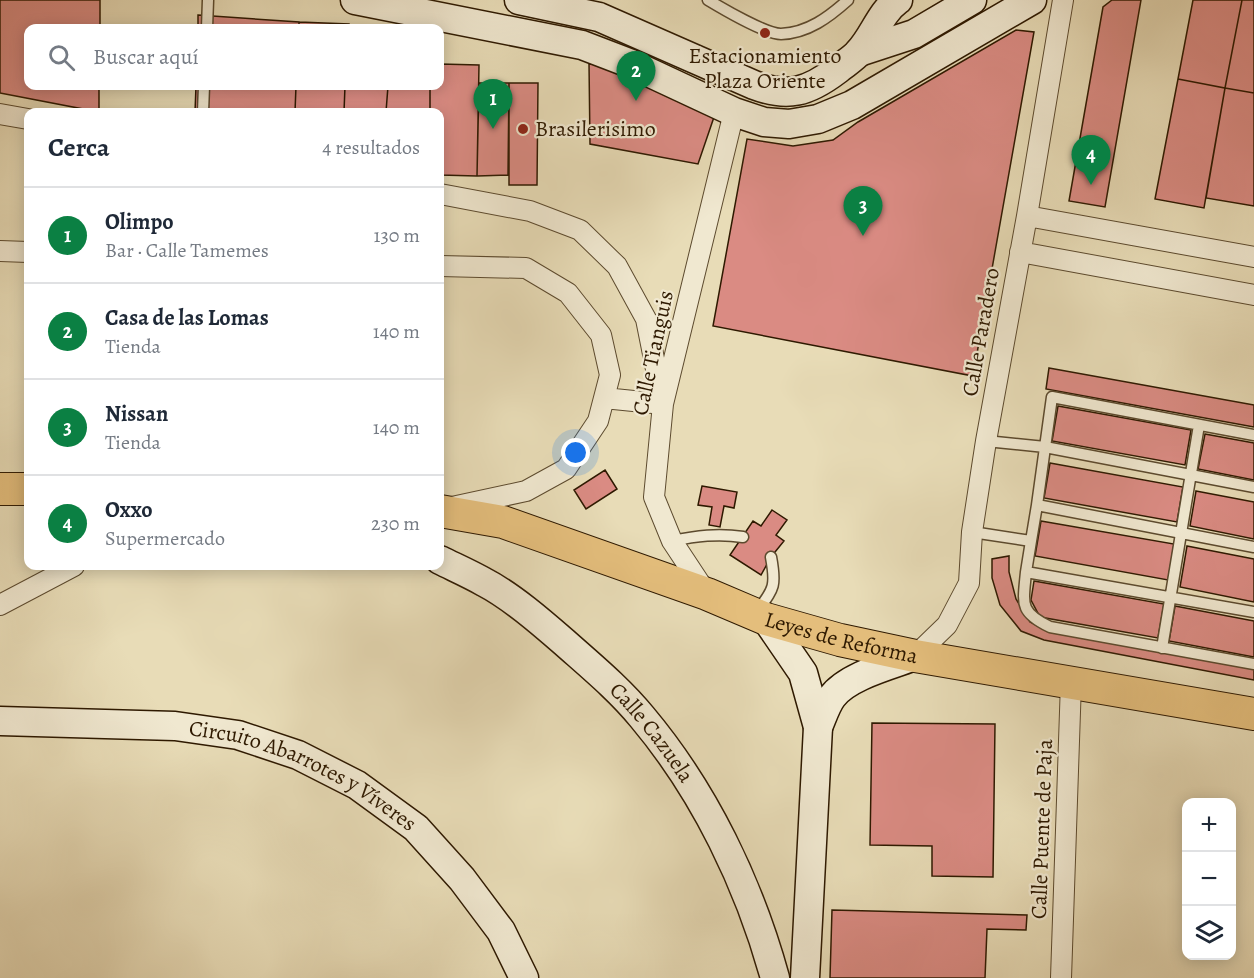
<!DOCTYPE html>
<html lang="es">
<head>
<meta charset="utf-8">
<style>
	body { margin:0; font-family:Alegreya,serif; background:#f6f6f7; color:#1f2937 }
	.controls { position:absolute; right:18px; bottom:18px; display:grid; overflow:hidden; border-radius:12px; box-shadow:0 3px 15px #0003 }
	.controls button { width:54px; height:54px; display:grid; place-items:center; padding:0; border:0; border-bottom:2px solid #e0e1e3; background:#fff; color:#1f2937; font:30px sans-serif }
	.you { position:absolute; left:576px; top:453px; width:21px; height:21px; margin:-15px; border:4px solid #fff; border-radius:50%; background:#1a73e8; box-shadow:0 0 0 9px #1a73e833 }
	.badge { display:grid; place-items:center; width:39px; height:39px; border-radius:50%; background:#0b8043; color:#fff; font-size:20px; font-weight:700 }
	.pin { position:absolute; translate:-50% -50px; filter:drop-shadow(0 2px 3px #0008) }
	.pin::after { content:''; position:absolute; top:32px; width:21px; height:18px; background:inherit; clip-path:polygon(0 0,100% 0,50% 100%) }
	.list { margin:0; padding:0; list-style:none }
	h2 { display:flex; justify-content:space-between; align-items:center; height:78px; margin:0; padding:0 24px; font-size:26px }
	h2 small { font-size:20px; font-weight:400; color:#747a83 }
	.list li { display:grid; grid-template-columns:39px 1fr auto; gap:18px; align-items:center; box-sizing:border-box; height:96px; padding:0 24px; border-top:2px solid #e0e1e3 }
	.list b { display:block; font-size:22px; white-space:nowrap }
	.list p { margin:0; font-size:20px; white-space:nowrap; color:#747a83 }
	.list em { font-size:20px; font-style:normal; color:#747a83 }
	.icon { flex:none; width:33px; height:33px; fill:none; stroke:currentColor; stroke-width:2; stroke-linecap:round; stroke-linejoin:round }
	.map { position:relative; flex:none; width:1254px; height:978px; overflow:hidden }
	.search { position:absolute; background:#fff; box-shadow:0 3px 15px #0003; left:24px; top:24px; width:420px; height:66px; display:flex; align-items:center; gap:15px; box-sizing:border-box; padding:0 21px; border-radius:12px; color:#747a83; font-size:22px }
	.panel { position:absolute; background:#fff; box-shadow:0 3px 15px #0003; left:24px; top:108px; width:420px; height:462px; border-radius:12px }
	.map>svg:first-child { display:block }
	.building { fill:#da8b83; stroke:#2e1900; stroke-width:1.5 }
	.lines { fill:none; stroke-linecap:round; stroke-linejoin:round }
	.lane-casing { stroke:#5c4a2e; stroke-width:13 }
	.street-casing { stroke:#5c4a2e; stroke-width:22 }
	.secondary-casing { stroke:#2e1900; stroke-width:31 }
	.primary-casing { stroke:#2e1900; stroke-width:34 }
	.lane { stroke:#f0e8d0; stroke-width:10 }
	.street { stroke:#f0e8d0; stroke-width:20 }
	.secondary { stroke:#f0e8d0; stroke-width:28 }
	.primary { stroke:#e4be7c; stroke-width:32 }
	.poi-dot { fill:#8f2418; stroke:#f0e8d0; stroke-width:2 }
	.labels { text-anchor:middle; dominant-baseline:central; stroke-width:4.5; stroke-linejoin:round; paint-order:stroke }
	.poi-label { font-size:22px; fill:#2e1900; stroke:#f0e8d0 }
	.street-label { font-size:22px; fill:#2e1900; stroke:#f0e8d0 }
</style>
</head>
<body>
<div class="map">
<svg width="1254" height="978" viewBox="0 0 1254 978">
	<rect width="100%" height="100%" fill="#e8dcb7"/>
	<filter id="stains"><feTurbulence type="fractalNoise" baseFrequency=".00333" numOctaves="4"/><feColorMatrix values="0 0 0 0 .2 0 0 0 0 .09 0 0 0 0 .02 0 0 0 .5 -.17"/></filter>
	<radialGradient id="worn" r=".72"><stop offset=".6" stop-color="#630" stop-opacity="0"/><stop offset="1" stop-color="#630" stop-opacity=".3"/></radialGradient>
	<path class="building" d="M 0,0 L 100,0 L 100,28 L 28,28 L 28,86 L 99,86 L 99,112 L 0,93 Z
		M 1112,0 L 1141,0 L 1105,207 L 1069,201 L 1103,7 Z
		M 1193,0 L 1242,0 L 1225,88 L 1178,79 Z
		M 1242,0 L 1254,0 L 1254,93 L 1225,88 Z
		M 198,15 L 299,22 L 299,28 L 198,28 Z
		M 299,22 L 349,24 L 349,28 L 299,28 Z
		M 1016,30 L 1034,32 L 973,376 L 713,326 L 747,139 L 793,146 L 833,140 L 858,122 Z
		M 589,63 L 638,77 L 714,117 L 698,164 L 590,144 Z
		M 440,64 L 479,65 L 477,176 L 440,175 L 440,112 L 430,112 L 430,86 L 440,86 Z
		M 1178,79 L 1225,88 L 1204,208 L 1155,199 Z
		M 479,83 L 509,83 L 508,175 L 477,176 Z
		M 509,83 L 538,83 L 537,185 L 509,185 Z
		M 196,86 L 296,86 L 295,112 L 195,112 Z
		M 296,86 L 345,86 L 344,112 L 295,112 Z
		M 345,86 L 388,86 L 386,112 L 344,112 Z
		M 388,86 L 430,86 L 430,112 L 386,112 Z
		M 1225,88 L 1254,93 L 1254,206 L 1206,198 Z
		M 1049,368 L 1254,405 L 1254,427 L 1046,389 Z
		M 1058,406 L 1191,430 L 1185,465 L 1052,441 Z
		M 1205,434 L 1254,443 L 1254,480 L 1198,469 Z
		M 1050,463 L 1183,487 L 1177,522 L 1044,498 Z
		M 605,470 L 617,489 L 586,509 L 574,490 Z
		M 702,486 L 737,492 L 734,508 L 724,506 L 720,527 L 709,525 L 712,507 L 698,505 Z
		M 1196,491 L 1254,502 L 1254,539 L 1190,526 Z
		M 772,510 L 787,520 L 776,535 L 784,541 L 771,557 L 761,575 L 730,555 L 753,521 L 761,526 Z
		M 1041,521 L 1174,544 L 1168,580 L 1035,556 Z
		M 1187,546 L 1254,559 L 1254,602 L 1180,587 Z
		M 1009,556 L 1009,572 L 1016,599 L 1030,622 L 1049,632 L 1254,668 L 1254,680 L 1044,640 L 1021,631 L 1000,605 L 992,578 L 992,559 Z
		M 1034,581 L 1164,604 L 1158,638 L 1040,617 L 1031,600 Z
		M 1175,606 L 1254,621 L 1254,657 L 1169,641 Z
		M 872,723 L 995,724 L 993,877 L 932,876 L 932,846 L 870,845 Z
		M 832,910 L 1027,915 L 1026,930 L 987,929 L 985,978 L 830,978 Z"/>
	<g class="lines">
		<defs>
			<path id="lane" d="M 708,0 C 723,9 766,34 781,34 C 808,33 829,17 848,0
				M 207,28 L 208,0
				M 203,112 L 204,86
				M 986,441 L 1045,447 L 1254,487
				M 1037,505 L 1052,397 L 1254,435
				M 972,532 L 1031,541 L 1026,572 L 1254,612
				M 672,541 C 696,536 718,533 743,537
				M 1031,541 L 1037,505 L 1254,547
				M 1026,572 C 1023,604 1019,612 1050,627 L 1254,664
				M 757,611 C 775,589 776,584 771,557
				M 1162,648 L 1199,425"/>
			<path id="street" d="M 0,114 L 28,119
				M 440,194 L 530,211 L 580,230 L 617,266 L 646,319 L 663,404 L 604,398
				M 1027,216 L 1254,257
				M 0,251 L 28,252
				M 1020,252 L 1254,295
				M 440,266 L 526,268 L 568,293 L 601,335 L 610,375 L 598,421 L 566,469 L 526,491 L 452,507
				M 707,594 L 672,541 L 654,497 L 663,404 L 734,112
				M 0,605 L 74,566
				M 915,656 L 947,625 L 969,583 L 972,532 L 986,441 L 1027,216 L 1063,0
				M 1061,978 L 1071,682"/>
			<g id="secondary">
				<path d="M 355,0 L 582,45 L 629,63 L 734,112 L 764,122 L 789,124 L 818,119 L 852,105 L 1032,0"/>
				<path d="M 519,0 L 599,17 L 754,85 C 788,98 808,92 837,70 C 844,64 853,59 859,52 C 874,36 880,13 898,0"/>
				<path d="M 859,52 L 914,34 L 972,0"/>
				<path id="s1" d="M 440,560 C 454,567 470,574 484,582 C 511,596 541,622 564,642 C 591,666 619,689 642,717 C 705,792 749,884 775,978"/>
				<path d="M 766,619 L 803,673 L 818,727 L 805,978"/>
				<path id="s2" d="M 0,721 L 175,726 L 238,735 L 298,755 L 357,785 L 416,828 L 462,879 L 501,931 L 524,978"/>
				<path d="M 818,727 C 822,718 826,705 832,697 C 847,676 891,665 915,656"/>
			</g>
			<g id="primary">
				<path d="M 0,489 L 28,489"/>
				<path id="s3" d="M 440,511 L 503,522 L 707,594 L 766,619 L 840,640 L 915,656 L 1254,714"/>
			</g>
		</defs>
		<use href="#lane" class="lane-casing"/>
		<use href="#street" class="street-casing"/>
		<use href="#secondary" class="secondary-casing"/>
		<use href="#primary" class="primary-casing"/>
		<use href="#lane" class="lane"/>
		<use href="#street" class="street"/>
		<use href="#secondary" class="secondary"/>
		<use href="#primary" class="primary"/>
	</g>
	<g class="poi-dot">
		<circle cx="765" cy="33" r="6"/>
		<circle cx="523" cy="129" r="6"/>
	</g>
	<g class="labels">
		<g class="poi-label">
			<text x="765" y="56">Estacionamiento<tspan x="765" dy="25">Plaza Oriente</tspan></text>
			<text x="535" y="129" text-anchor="start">Brasilerisimo</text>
		</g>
		<g class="street-label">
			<text transform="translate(981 332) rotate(-80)">Calle Paradero</text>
			<text transform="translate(653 353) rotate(-78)">Calle Tianguis</text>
			<text stroke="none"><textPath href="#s3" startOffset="422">Leyes de Reforma</textPath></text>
			<text stroke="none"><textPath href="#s1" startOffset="276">Calle Cazuela</textPath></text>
			<text stroke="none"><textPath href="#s2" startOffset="314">Circuito Abarrotes y Víveres</textPath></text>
			<text transform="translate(1042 829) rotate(-88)">Calle Puente de Paja</text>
		</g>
	</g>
	<rect width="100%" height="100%" filter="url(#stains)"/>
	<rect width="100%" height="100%" fill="url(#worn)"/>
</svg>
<div class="controls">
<button>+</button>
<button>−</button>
<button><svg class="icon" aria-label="layers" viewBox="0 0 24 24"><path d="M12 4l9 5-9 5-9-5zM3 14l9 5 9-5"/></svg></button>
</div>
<div class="you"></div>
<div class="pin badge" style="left:493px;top:129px">1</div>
<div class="pin badge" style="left:636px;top:101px">2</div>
<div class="pin badge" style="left:863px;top:236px">3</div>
<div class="pin badge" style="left:1091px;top:185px">4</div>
<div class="search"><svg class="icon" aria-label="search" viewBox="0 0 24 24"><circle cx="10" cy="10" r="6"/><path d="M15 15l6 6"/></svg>Buscar aquí</div>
<section class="panel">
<h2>Cerca<small>4 resultados</small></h2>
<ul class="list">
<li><span class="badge">1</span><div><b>Olimpo</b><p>Bar · Calle Tamemes</p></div><em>130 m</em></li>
<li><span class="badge">2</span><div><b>Casa de las Lomas</b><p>Tienda</p></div><em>140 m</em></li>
<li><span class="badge">3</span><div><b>Nissan</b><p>Tienda</p></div><em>140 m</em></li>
<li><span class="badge">4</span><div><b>Oxxo</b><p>Supermercado</p></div><em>230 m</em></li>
</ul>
</section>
</div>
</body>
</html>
